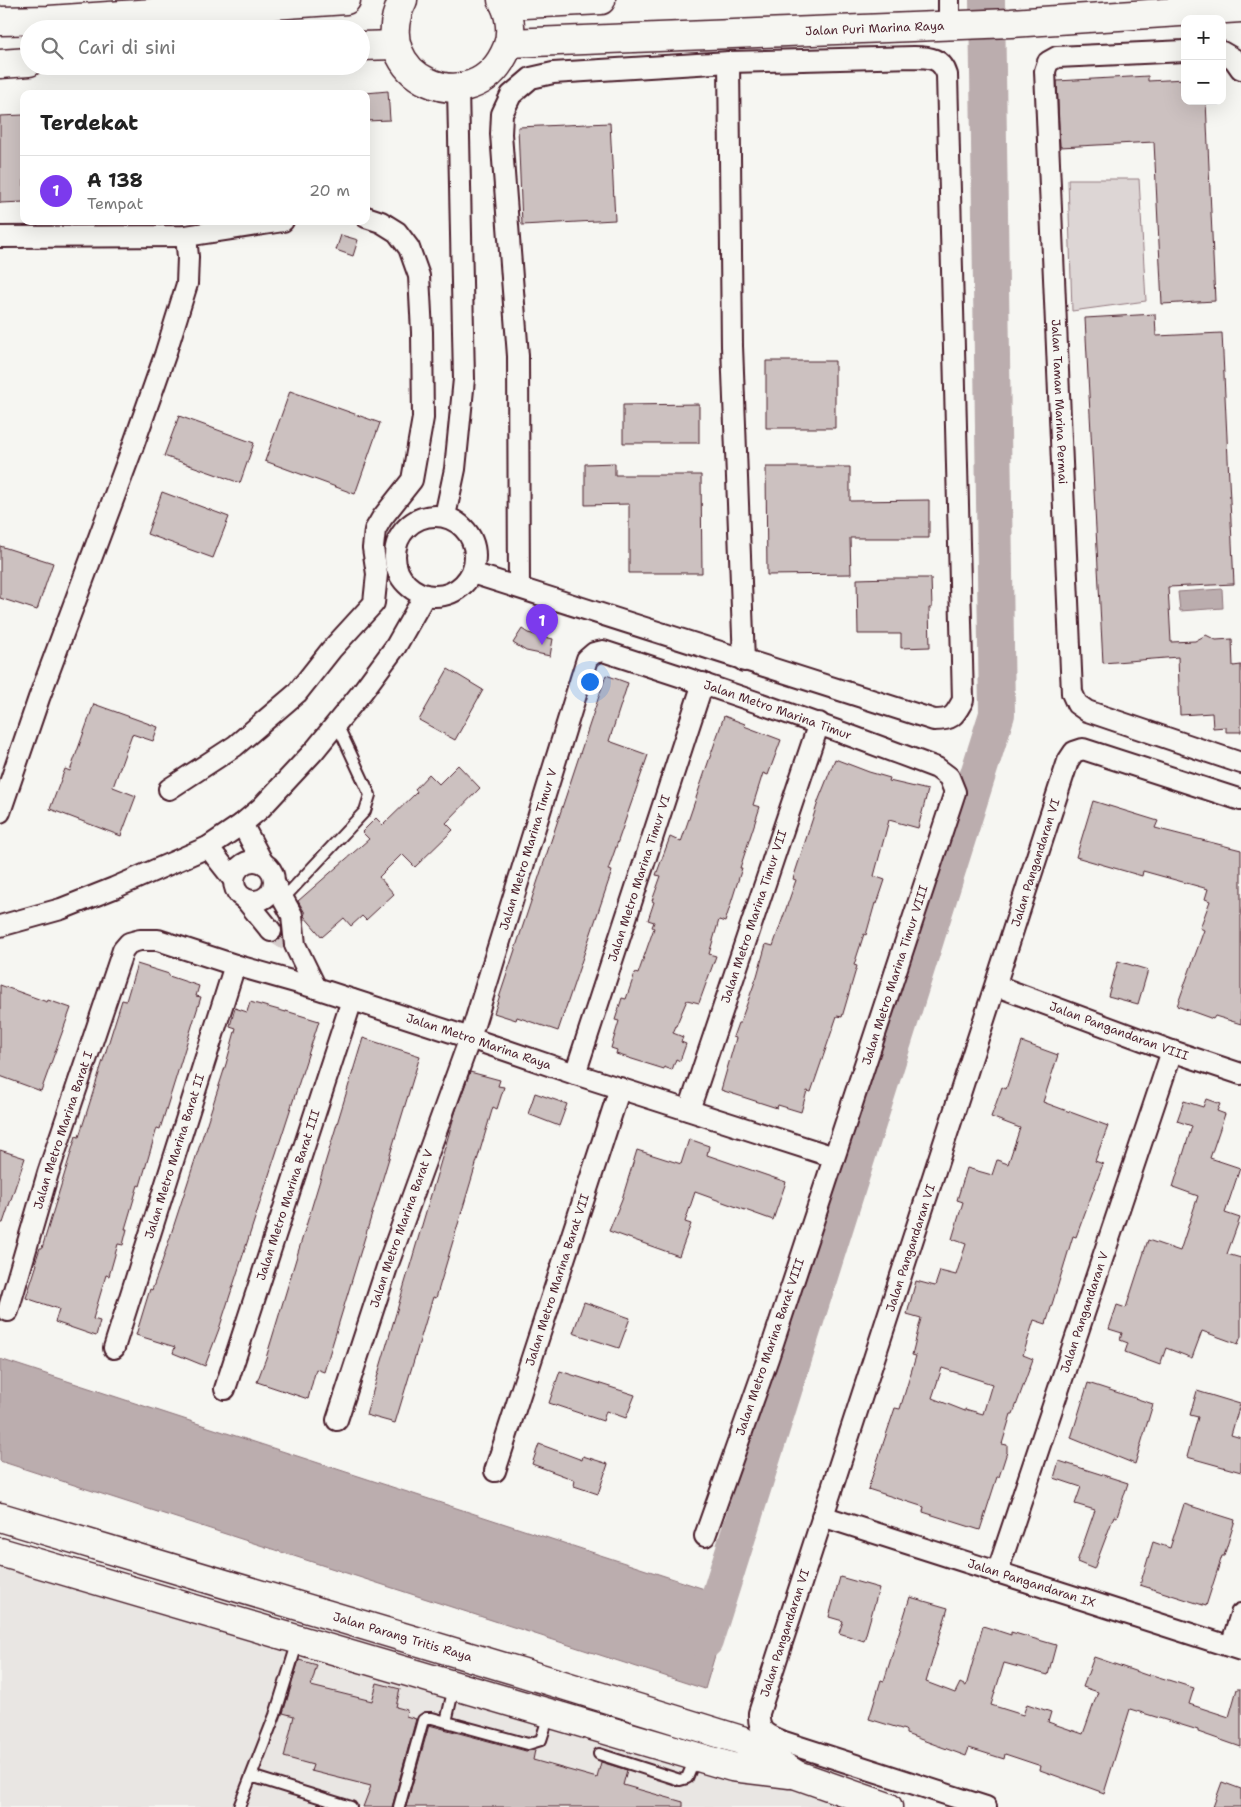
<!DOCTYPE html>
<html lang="id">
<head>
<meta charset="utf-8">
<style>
	body { margin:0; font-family:"Shantell Sans",sans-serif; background:#f6f6f6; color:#222 }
	.controls { position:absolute; right:15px; top:15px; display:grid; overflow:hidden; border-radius:10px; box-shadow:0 5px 20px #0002 }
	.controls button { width:45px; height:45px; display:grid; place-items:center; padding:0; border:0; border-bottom:1px solid #e0e0e0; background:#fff; color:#222; font:25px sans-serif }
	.you { position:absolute; left:589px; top:681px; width:18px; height:18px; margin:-12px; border:4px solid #fff; border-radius:50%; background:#1a73e8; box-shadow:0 0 0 8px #1a73e833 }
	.badge { display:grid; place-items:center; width:32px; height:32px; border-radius:50%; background:#7c3aed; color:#fff; font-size:16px; font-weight:700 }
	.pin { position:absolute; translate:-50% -41px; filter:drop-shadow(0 1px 2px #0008) }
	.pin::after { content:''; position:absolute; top:26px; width:18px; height:15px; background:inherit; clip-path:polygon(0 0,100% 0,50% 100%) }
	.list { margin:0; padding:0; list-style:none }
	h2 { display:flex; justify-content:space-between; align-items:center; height:65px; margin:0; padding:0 20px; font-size:21px }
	h2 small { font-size:16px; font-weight:400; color:#767676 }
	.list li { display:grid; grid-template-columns:32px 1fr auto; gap:15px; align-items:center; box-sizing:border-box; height:70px; padding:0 20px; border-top:1px solid #e0e0e0 }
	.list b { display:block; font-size:19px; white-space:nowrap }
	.list p { margin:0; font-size:16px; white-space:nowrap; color:#767676 }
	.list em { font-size:16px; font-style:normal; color:#767676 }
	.icon { flex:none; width:28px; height:28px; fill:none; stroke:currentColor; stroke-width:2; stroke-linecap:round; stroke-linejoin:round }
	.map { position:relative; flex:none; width:1241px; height:1807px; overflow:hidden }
	.search { position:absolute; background:#fff; box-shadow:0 5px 20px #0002; left:20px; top:20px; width:350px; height:55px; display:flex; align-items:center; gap:12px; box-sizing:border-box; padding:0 18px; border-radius:28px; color:#767676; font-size:19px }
	.panel { position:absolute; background:#fff; box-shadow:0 5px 20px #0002; left:20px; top:90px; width:350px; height:135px; border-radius:10px }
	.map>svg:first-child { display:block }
	.built { fill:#e9e6e3 }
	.green { fill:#ddd6d5; stroke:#947a80 }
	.water { fill:#bbadae; stroke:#8e747a }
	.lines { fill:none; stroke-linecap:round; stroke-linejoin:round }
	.river { stroke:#bbadae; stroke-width:36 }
	.building { fill:#ccc1c0; stroke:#4a1f2b; fill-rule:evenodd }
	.street-tunnel { stroke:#d4cbca; stroke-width:20; stroke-dasharray:20 10; stroke-linecap:butt }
	.lane-casing { stroke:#4a1f2b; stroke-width:14 }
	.street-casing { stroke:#4a1f2b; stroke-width:24 }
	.secondary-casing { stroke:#4a1f2b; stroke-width:31 }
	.lane { stroke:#f6f6f2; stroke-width:10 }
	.street { stroke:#f6f6f2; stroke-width:20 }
	.secondary { stroke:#f6f6f2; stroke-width:28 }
	.labels { text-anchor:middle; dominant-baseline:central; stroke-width:4.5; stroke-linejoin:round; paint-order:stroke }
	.street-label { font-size:12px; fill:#4a1f2b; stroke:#f6f6f2 }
</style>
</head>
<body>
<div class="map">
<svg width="1241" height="1807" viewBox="0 0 1241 1807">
	<rect width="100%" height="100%" fill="#f6f6f2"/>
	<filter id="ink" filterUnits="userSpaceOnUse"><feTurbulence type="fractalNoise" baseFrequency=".02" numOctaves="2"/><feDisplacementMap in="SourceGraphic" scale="10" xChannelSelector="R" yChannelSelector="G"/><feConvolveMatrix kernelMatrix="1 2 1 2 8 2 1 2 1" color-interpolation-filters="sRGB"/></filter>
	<g filter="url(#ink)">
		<path class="built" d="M 0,1550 L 875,1807 L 0,1807 Z"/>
		<path class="green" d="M 1068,179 L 1139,179 L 1146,301 L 1072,311 Z"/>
		<path class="water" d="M 1222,589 L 1223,608 L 1180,611 L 1178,592 Z
			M 0,1359 L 732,1598 L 705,1689 L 0,1461 Z"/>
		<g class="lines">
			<path class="river" d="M 705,1641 L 997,714 L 987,0"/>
		</g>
		<path class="building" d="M 1148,76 L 1148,81 L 1185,79 L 1185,101 L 1206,101 L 1215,301 L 1162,304 L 1154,142 L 1060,147 L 1057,81 Z
			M 388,91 L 390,120 L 366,121 L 366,93 Z
			M 24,115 L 24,202 L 0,203 L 0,116 Z
			M 610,123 L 615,220 L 522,225 L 518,127 Z
			M 341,235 L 358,240 L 353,256 L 336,250 Z
			M 1155,314 L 1156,336 L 1222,333 L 1234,584 L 1168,587 L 1171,642 L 1195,641 L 1206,635 L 1216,640 L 1232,639 L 1233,666 L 1241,665 L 1241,732 L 1226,732 L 1226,727 L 1213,728 L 1212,713 L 1180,715 L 1178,657 L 1103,663 L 1085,318 Z
			M 766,361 L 835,361 L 835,428 L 766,428 Z
			M 290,391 L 380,423 L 355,494 L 265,461 Z
			M 699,404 L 699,443 L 623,443 L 623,405 Z
			M 179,416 L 254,443 L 240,483 L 164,456 Z
			M 615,463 L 615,475 L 701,475 L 702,573 L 629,573 L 629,504 L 585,505 L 585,464 Z
			M 766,467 L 850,467 L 850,501 L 929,500 L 929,538 L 850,538 L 851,574 L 767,575 Z
			M 162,492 L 229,517 L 213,558 L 147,534 Z
			M 0,546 L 53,563 L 37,610 L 0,598 Z
			M 891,578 L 931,578 L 932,608 L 929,608 L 930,647 L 901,648 L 901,634 L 858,634 L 857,579 Z
			M 522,629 L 528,633 L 553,639 L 550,656 L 526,651 L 513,643 Z
			M 448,669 L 483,690 L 455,740 L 419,720 Z
			M 606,675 L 628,683 L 609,741 L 648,755 L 608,870 L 612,871 L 558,1031 L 517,1017 L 516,1020 L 494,1013 Z
			M 94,704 L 158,727 L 153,741 L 132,734 L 113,787 L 136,796 L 121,836 L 50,809 L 65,769 L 70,771 Z
			M 724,716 L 745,724 L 744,726 L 781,740 L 768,775 L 763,773 L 753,805 L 760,807 L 740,868 L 742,868 L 725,922 L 719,920 L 709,954 L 716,956 L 699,1003 L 687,1000 L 673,1033 L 683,1037 L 681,1042 L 686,1044 L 680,1061 L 676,1059 L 672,1070 L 664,1067 L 664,1069 L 616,1054 L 617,1050 L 611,1048 L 619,1021 L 615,1020 L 622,998 L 626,999 L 635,973 L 638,974 L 654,928 L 652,927 L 654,922 L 648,920 L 654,902 L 652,901 L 661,876 L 656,875 L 670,837 L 681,842 Z
			M 835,759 L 869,772 L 890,778 L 889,781 L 928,790 L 918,828 L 889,820 L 874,876 L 885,880 L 877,904 L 875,903 L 866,935 L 864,934 L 854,965 L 857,966 L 842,1017 L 837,1016 L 811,1092 L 807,1091 L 801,1112 L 778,1105 L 777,1108 L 721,1090 L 736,1038 L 733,1037 L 738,1023 L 740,1023 L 757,976 L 766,944 L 773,946 L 796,880 L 793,879 L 819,799 Z
			M 458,765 L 480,788 L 446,823 L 453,830 L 415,867 L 402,854 L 379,877 L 394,894 L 366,920 L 362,916 L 351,926 L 344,918 L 322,937 L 304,916 L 305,913 L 298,901 L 369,839 L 362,832 L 376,818 L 383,825 L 417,792 L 415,789 L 429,774 L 439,784 Z
			M 1093,801 L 1158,821 L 1155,828 L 1241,850 L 1241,1024 L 1215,1016 L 1213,1019 L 1177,1006 L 1204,930 L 1200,928 L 1210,901 L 1205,899 L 1208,889 L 1143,871 L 1142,876 L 1076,857 Z
			M 1118,961 L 1148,970 L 1138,1004 L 1108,996 Z
			M 137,964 L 169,974 L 169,976 L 199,986 L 196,996 L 201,997 L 160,1129 L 157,1128 L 140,1186 L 138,1185 L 125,1229 L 127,1229 L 123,1245 L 118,1244 L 109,1276 L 106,1275 L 93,1319 L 100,1321 L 96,1336 L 55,1322 L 59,1309 L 26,1298 L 37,1264 L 35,1263 L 40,1248 L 42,1248 L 76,1136 L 79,1137 L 122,1000 L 126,1001 Z
			M 0,985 L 47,1002 L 48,1000 L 71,1008 L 41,1091 L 0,1076 Z
			M 250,1002 L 286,1012 L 286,1011 L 319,1021 L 219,1329 L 205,1366 L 173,1353 L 175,1347 L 136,1335 L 150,1289 L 152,1290 L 162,1262 L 226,1064 L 236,1028 L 230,1026 L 235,1008 L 247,1012 Z
			M 363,1038 L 420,1056 L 324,1372 L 316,1369 L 308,1399 L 257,1382 L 266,1358 Z
			M 1022,1042 L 1058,1055 L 1043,1102 L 1108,1126 L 1095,1161 L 1103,1164 L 1076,1237 L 1073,1236 L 1046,1324 L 1034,1320 L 1023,1355 L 1033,1359 L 1013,1414 L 1011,1414 L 1002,1444 L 1007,1445 L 1007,1452 L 999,1477 L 997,1477 L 980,1530 L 923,1512 L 924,1507 L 868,1489 L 895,1408 L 900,1409 L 916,1356 L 912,1355 L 921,1318 L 907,1314 L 916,1281 L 935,1286 L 940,1271 L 956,1275 L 966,1244 L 952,1239 L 963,1202 L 957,1200 L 967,1168 L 992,1175 L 997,1160 L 1008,1164 L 1020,1128 L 991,1117 L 1002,1087 L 1006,1089 ZM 942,1368 L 992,1384 L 983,1414 L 965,1409 L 965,1411 L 932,1398 Z
			M 470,1072 L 500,1080 L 498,1086 L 504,1087 L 497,1109 L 493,1107 L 436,1298 L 433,1297 L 395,1423 L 366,1415 L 456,1110 Z
			M 535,1093 L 567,1104 L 559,1126 L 528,1114 Z
			M 1206,1099 L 1220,1104 L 1217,1111 L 1225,1114 L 1210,1158 L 1240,1168 L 1225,1213 L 1240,1218 L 1227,1254 L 1241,1258 L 1241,1336 L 1238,1344 L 1202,1331 L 1192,1358 L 1166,1348 L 1160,1365 L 1125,1352 L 1128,1343 L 1120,1340 L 1122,1333 L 1109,1329 L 1117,1305 L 1126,1308 L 1148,1240 L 1180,1251 L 1198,1196 L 1173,1187 L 1192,1126 L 1177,1121 L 1184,1101 L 1203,1107 Z
			M 689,1139 L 709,1146 L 707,1155 L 786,1182 L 773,1220 L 695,1192 L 685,1222 L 691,1224 L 679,1256 L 609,1231 L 622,1199 L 637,1150 L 681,1164 Z
			M 0,1150 L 25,1158 L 3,1223 L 0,1223 Z
			M 584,1302 L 630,1318 L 619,1348 L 573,1333 Z
			M 560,1371 L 635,1395 L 626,1418 L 606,1411 L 603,1421 L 549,1403 Z
			M 1088,1383 L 1153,1404 L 1135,1464 L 1071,1438 Z
			M 1197,1391 L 1240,1404 L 1231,1435 L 1241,1438 L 1241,1472 L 1187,1457 L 1198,1417 L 1190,1415 Z
			M 539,1444 L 582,1460 L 583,1456 L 608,1464 L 598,1494 L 574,1486 L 575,1480 L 532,1464 Z
			M 1059,1461 L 1128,1483 L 1117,1517 L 1114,1516 L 1094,1569 L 1077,1562 L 1095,1510 L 1075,1504 L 1081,1487 L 1054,1478 Z
			M 1184,1504 L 1235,1520 L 1224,1556 L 1222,1556 L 1206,1606 L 1140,1585 L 1153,1542 L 1170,1548 Z
			M 840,1577 L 879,1588 L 864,1641 L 839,1633 L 843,1621 L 829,1617 Z
			M 910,1597 L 948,1608 L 926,1682 L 955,1693 L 960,1683 L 966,1686 L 983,1626 L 1011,1635 L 1011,1632 L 1056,1645 L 1048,1675 L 1004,1663 L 991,1705 L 1023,1715 L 1027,1704 L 1051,1712 L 1048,1722 L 1083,1734 L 1098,1692 L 1083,1687 L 1094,1657 L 1149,1676 L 1149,1674 L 1194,1688 L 1189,1704 L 1229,1717 L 1237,1689 L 1241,1689 L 1241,1747 L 1198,1732 L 1198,1730 L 1130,1709 L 1104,1793 L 1040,1770 L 1041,1766 L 1005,1754 L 1004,1759 L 969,1748 L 966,1756 L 906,1734 L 906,1731 L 905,1730 L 869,1719 L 881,1680 L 884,1681 Z
			M 299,1660 L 317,1665 L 311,1686 L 372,1701 L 377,1683 L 400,1689 L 396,1707 L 407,1710 L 406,1716 L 416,1719 L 392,1807 L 363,1807 L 371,1786 L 311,1771 L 313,1765 L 284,1757 L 294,1716 L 283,1713 Z
			M 429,1725 L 526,1751 L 535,1750 L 533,1760 L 597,1778 L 601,1762 L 627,1770 L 623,1785 L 683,1802 L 683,1807 L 406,1807 Z
			M 1222,1782 L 1241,1789 L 1241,1807 L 1213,1807 Z"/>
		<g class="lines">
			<path class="street-tunnel" d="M 271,931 L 287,941"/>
			<defs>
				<path id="lane" d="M 284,898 L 365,811 L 370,795 L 337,724
					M 446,1722 L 454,1687
					M 599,1754 L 680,1780 L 687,1778 L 695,1759
					M 251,1776 L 351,1807
					M 239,1807 L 275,1715 L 298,1641
					M 399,1807 L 423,1720 L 426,1718 L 432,1718 L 528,1744 L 541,1740 L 549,1715"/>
				<g id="street">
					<path d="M 949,0 L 949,26"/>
					<path id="s1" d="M 1185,51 L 1057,57 L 1048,62 L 1045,71 L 1072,693 L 1077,704 L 1087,711 L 1241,763"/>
					<path d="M 1222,52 L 1234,59 L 1241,69"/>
					<path d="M 729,62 L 732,346 L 744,661"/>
					<path d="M 0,237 L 186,236 L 283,221"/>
					<circle cx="435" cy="556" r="40"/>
					<path d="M 445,516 L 455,469 L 464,379 L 458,88"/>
					<path d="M 472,573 L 934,720 C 953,720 954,716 963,700 L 947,75 C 942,58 929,57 914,57 L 729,62 L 553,73 L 531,78 L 511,95 L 502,114 L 501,134 L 518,356 L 519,588"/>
					<path d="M 169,789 L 235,746 L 297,693 L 331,650 L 374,603 L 377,574 L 373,548 L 375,530 L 382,518 L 412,480 L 423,418 L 422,332 L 419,276 L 409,248 L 397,232 L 381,222 L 366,217"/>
					<path d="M 0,812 L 39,698 L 132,449 L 165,355 L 187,284 L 188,257 L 186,236"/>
					<path d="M 242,824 L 263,863"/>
					<path d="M 208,847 L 234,880"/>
					<circle cx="254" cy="881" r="20"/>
					<path d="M 274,883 L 292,915 L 295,945 L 316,988"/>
					<path d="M 245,899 L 271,931"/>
					<path d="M 0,926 L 61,909 L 114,888 L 208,847 L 242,824 L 261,808 L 314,751 L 362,692 L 396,646 L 425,595"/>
					<path id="s2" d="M 997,986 L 1172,1051 L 1241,1074"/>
					<path id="s3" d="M 575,1074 L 703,683"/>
					<path id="s4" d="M 689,1110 L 819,723"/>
					<path id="s5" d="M 8,1311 L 48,1173 L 123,950 L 129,943 L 140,940 L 158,940 L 235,965 L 316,988 L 470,1038 L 575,1074 L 834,1157"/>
					<path id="s6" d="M 114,1348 L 235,965"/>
					<path id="s7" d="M 225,1389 L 352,1000"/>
					<path id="s8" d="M 337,1420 L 388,1264 L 470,1038 L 587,659 L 594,653 L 603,651 C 716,687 827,726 937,768 L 949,777 L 955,792 L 768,1358 L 705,1536"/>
					<path id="s9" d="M 495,1471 L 620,1088"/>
					<path id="s10" d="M 822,1516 L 1241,1650"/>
					<path id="s11" d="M 997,1573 L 1172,1051"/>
					<path d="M 1231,1646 L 1241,1614"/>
					<path id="s12" d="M 986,1807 L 781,1741 C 766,1735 758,1732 759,1713 C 861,1396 967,1080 1068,761 L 1074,752 L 1083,749 L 1241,800"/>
				</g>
				<g id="secondary">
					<path d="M 403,0 C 364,76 475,127 507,48 C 513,33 510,13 502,0"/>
					<path d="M 505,5 L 601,0"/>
					<path d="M 0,21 L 49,20 L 346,0"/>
					<path id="s13" d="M 509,43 L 1011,23 L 1241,8"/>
					<path d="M 361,46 L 396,45"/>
					<path d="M 0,64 L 29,62"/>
					<path id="s14" d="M 0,1517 L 524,1673 L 741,1740 L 797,1775 L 888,1807"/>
					<path d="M 0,1552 L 732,1767 L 790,1774"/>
				</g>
			</defs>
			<use href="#lane" class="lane-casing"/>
			<use href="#street" class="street-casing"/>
			<use href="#secondary" class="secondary-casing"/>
			<use href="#lane" class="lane"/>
			<use href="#street" class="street"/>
			<use href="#secondary" class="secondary"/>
		</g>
	</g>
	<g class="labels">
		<g class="street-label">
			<text stroke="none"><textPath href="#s13" startOffset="366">Jalan Puri Marina Raya</textPath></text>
			<text stroke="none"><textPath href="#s1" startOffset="479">Jalan Taman Marina Permai</textPath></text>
			<text stroke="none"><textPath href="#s8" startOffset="1004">Jalan Metro Marina Timur</textPath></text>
			<text stroke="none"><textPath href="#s8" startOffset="602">Jalan Metro Marina Timur V</textPath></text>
			<text stroke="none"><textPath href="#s12" startOffset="1149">Jalan Pangandaran VI</textPath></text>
			<text stroke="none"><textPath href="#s3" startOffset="206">Jalan Metro Marina Timur VI</textPath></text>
			<text stroke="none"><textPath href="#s4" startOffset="204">Jalan Metro Marina Timur VII</textPath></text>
			<text transform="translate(895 975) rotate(-72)">Jalan Metro Marina Timur VIII</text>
			<text stroke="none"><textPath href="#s2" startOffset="130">Jalan Pangandaran VIII</textPath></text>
			<text stroke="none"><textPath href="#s5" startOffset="754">Jalan Metro Marina Raya</textPath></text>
			<text stroke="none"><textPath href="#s5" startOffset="189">Jalan Metro Marina Barat I</textPath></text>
			<text stroke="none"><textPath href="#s6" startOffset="201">Jalan Metro Marina Barat II</textPath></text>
			<text stroke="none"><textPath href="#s7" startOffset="204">Jalan Metro Marina Barat III</textPath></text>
			<text stroke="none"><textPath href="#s8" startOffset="202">Jalan Metro Marina Barat V</textPath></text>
			<text stroke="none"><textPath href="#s12" startOffset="744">Jalan Pangandaran VI</textPath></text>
			<text stroke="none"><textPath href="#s9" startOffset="201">Jalan Metro Marina Barat VII</textPath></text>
			<text stroke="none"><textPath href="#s11" startOffset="275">Jalan Pangandaran V</textPath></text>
			<text transform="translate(770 1347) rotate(-71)">Jalan Metro Marina Barat VIII</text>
			<text stroke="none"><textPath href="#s10" startOffset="220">Jalan Pangandaran IX</textPath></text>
			<text stroke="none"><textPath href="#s12" startOffset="339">Jalan Pangandaran VI</textPath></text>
			<text stroke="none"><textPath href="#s14" startOffset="420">Jalan Parang Tritis Raya</textPath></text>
		</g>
	</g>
</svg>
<div class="controls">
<button>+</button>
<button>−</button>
</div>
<div class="you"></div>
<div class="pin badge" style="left:542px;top:645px">1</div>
<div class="search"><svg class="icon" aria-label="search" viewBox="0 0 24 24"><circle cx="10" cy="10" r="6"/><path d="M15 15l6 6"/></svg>Cari di sini</div>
<section class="panel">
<h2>Terdekat<small></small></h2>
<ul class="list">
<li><span class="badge">1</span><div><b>A 138</b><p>Tempat</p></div><em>20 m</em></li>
</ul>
</section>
</div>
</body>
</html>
